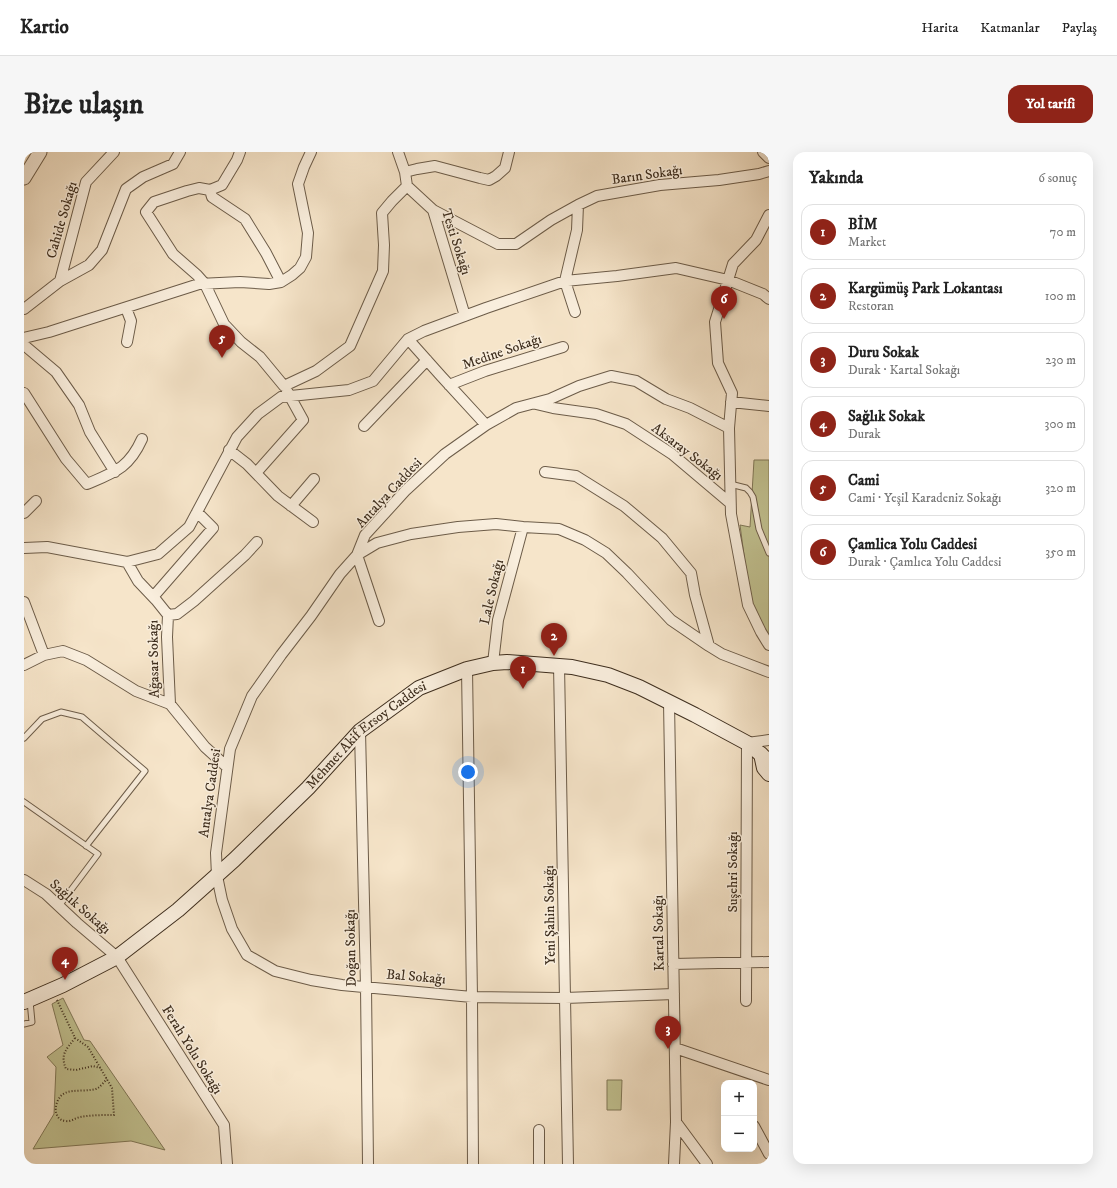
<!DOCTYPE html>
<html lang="tr">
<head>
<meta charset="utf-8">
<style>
	body { margin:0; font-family:"IM FELL DW Pica",serif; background:#f6f6f6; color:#222 }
	.controls { position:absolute; right:12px; bottom:12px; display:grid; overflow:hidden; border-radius:8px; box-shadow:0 4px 16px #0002 }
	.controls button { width:36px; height:36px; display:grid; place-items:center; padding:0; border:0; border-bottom:1px solid #e0e0e0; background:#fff; color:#222; font:20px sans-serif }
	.you { position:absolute; left:444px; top:620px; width:14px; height:14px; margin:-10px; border:3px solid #fff; border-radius:50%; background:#1a73e8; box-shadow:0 0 0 6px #1a73e833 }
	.badge { display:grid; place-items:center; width:26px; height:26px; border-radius:50%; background:#8f2418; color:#fff; font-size:13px; font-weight:700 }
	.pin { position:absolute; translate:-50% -33px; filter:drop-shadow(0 1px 2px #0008) }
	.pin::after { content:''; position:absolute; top:21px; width:14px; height:12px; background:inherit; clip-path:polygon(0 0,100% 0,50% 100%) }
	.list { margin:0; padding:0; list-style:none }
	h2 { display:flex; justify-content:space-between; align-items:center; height:52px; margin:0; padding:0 16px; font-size:17px }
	h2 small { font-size:13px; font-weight:400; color:#767676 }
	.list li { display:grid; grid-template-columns:26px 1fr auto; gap:12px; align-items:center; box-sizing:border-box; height:56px; margin:0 8px 8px; padding:0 8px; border:1px solid #e0e0e0; border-radius:12px }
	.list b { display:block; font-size:15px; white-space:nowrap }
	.list p { margin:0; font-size:13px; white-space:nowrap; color:#767676 }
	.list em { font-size:13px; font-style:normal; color:#767676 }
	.map { position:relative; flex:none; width:745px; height:1012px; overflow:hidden; border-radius:12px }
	header { display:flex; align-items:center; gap:24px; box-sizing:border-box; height:56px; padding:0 20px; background:#fff; border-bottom:1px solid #e0e0e0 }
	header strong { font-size:19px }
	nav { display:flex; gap:22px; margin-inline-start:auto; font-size:14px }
	.intro { display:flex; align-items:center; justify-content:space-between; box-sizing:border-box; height:96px; padding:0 24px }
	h1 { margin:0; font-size:28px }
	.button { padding:10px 18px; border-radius:12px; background:#8f2418; color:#fff; font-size:14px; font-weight:700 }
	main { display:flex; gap:24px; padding:0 24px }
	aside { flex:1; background:#fff; border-radius:12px; box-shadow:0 4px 16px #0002 }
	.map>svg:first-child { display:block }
	.green { fill:#c2c392; stroke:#807858 }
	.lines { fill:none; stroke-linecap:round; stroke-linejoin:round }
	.service-casing { stroke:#6c5c49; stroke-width:7 }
	.minor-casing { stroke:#6c5c49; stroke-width:12 }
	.tertiary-casing { stroke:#6c5c49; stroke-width:15 }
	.secondary-casing { stroke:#3e2e1e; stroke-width:16 }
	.path { stroke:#3e2e1e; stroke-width:2; stroke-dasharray:1 2; stroke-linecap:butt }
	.service { stroke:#f9eedd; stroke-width:5 }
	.minor { stroke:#f9eedd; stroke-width:10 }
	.tertiary { stroke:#f9eedd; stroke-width:13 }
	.secondary { stroke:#f9eedd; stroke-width:14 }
	.labels { text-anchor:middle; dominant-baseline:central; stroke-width:3; stroke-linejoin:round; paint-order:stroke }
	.street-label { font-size:14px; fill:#3e2e1e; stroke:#f9eedd }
</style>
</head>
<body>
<header>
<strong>Kartio</strong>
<nav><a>Harita</a><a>Katmanlar</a><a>Paylaş</a></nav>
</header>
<div class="intro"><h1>Bize ulaşın</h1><a class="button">Yol tarifi</a></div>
<main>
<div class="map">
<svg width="745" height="1012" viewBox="0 0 745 1012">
	<rect width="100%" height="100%" fill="#f6e5ca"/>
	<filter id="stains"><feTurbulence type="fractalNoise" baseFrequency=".005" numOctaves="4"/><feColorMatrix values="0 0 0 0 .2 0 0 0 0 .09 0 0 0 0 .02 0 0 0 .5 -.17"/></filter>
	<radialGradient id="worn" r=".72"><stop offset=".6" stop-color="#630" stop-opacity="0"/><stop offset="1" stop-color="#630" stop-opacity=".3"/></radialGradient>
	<path class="green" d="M 730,308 L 745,308 L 745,488 L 727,456 L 716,373 L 726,375 Z
		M 39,846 L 60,888 L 66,889 L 141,998 L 107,989 L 9,997 L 30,962 L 32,915 L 23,905 L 39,893 L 28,852 Z
		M 583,928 L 598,928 L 597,958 L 583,958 Z"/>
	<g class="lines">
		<defs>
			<path id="service" d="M 706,332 L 722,336 L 726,340 L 729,345 L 735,377 L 745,401
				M 0,586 L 18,567 L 37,560 L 58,565 L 121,619 L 62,694
				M 0,650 L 74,702 L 35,754
				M 0,872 L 8,870 L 6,849"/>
			<path id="minor" d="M 374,0 L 381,20
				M 739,0 L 745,6
				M 383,34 L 409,58 L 441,164
				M 383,34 L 381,20 L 393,17 L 411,14 L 456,26 L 465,28 L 472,24 L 481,16 L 485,0
				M 186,38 L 198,33 L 213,8 L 216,0
				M 409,58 L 474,92 L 492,92 L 527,68 L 554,53
				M 745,63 L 732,88 L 709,112 L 691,170 L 694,211 L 708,241 L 705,276 L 707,362 L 724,453 L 737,480 L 745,493
				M 36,129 L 62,30 L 90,0
				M 257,130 L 242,101 L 221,67 L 188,45 L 186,38 L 175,36 L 163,39 L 130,50 L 122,60 L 149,102 L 173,123 L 181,132 L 200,172 L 217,190 L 236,205 L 260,234 L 292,219 L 326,194 L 359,119 L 360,93 L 358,61 L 368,49 L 383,34
				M 102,156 L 107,169 L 103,190
				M 0,157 L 36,129 L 65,113 L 78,98 L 102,37 L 119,25 L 149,12 L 156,0
				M 551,160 L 541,129 L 553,78 L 554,53 L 573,44 L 636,33 L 695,28 L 735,22 L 745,19
				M 0,186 L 25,180 L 175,132 L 216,130 L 245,132 L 257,130 L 268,123 L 276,116 L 282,105 L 284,81 L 274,32 L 280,15 L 287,0
				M 384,187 L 417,224 L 462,273
				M 0,193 L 32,220 L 55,253 L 66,280 L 91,320
				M 425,233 L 461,219 L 539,195
				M 0,241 L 42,307 L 63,332 C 91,320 105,316 118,287
				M 707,250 L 745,254
				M 512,252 L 529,256 L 572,262 L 602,272 L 648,302 L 706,351
				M 340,274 L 403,208
				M 205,298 L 223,312 L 254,344 L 289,370
				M 521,320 L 552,324 L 600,354 L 638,386 L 667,421 L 671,443 L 685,494
				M 232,321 L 279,268 L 263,239
				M 267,354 L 290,327
				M 0,361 L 12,349
				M 0,396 L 23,395 L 103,410 L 134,402 L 165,375 L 213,285 L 234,262 L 257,245 L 325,238 L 349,229 L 384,187 L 400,179 L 462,156 L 541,129 L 593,124 L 652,116 L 704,128 L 739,142 L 745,147
				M 103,410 L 114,429 L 132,448 L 144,463 L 143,485 L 146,552
				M 129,445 L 189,376 L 173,360
				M 0,450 L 20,503
				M 144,463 L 153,462 L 170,449 L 221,403 L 233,390
				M 355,469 L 333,403 L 353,391 L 387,382 L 434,375 L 472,372 L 499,375 L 535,377 L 561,388 L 582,401 L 603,421 L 647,468 L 685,494 L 698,502 L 745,520
				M 469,511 L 474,468 L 499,375
				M 0,513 L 20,503 L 39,499 L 62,508 L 112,539 L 146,552
				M 535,513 L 544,1012
				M 443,517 L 448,845 L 449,1012
				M 645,550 L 652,970 L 650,1012
				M 146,552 L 181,595 L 203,615
				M 336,579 L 342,835 L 344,1012
				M 0,728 L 22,742 L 53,771 L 93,805 L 200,973 L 203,1012
				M 649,812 L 745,810
				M 650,842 L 541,846 L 448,845 L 318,833 L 287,828 L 251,819 L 223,803 L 208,777 L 198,748 L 193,724 L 192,701 L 206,597 L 228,544 L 257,503 L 287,464 L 316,422 L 333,403 L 341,383 L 382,338 L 421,302 L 462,273 L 492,256 L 526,247 L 555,234 L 587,224 L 612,229 L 642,247 L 666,256 L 705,276
				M 722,849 L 723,591 L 745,588
				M 651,896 L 745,928
				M 652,970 L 683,1012
				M 730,974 L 745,1002
				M 515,978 L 515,1012"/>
			<path id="tertiary" d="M 0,26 L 16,0"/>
			<g id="secondary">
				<path d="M 737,602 L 740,616 L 745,622"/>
				<path id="s1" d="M 0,850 L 39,833 L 93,805 L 154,758 L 210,708 L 284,636 L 336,579 L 395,536 L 443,517 L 469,511 L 483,510 L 548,515 L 584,523 L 615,535 L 671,563 L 723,591 L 745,609"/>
			</g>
		</defs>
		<use href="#service" class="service-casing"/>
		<use href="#minor" class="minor-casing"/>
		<use href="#tertiary" class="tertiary-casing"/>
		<use href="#secondary" class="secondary-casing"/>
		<path class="path" d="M 33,848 L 51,886 L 64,895 L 88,936 L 90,963 C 79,963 67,963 56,965 C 51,966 47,970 42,969 C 27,968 30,946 41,941 C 49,937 67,940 74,936 C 77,934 80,930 83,927
			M 51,886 C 42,898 36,902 42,917 L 52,918 L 69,914 L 77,916"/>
		<use href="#service" class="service"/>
		<use href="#minor" class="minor"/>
		<use href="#tertiary" class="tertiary"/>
		<use href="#secondary" class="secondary"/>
	</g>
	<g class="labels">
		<g class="street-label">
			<text transform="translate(623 23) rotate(-8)">Barın Sokağı</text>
			<text transform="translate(38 68) rotate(-74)">Cahide Sokağı</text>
			<text transform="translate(432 90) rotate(72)">Testi Sokağı</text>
			<text transform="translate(478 200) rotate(-19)">Medine Sokağı</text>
			<text transform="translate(663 300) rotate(37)">Aksaray Sokağı</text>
			<text transform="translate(365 341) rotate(-47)">Antalya Caddesi</text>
			<text transform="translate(468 440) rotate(-77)">Lale Sokağı</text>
			<text transform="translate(130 507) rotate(-91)">Ağasar Sokağı</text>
			<text stroke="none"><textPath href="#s1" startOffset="438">Mehmet Akif Ersoy Caddesi</textPath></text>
			<text transform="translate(186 641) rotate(-82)">Antalya Caddesi</text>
			<text transform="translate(709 720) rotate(-90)">Suşehri Sokağı</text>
			<text transform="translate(56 755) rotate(41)">Sağlık Sokağı</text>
			<text transform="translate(526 763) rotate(-91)">Yeni Şahin Sokağı</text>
			<text transform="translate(635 781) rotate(-91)">Kartal Sokağı</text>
			<text transform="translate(327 796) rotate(-91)">Doğan Sokağı</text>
			<text transform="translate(392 825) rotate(5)">Bal Sokağı</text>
			<text transform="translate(168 898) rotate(58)">Ferah Yolu Sokağı</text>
		</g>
	</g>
	<rect width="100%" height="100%" filter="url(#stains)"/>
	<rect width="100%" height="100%" fill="url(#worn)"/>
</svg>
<div class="controls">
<button>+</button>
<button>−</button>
</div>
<div class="you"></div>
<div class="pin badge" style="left:499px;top:537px">1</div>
<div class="pin badge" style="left:530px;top:504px">2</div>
<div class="pin badge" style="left:644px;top:897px">3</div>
<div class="pin badge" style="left:41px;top:828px">4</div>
<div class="pin badge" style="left:198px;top:206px">5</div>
<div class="pin badge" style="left:700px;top:167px">6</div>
</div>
<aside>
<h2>Yakında<small>6 sonuç</small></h2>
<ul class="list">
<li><span class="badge">1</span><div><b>BİM</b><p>Market</p></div><em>70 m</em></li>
<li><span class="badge">2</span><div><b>Kargümüş Park Lokantası</b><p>Restoran</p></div><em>100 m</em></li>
<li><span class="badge">3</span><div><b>Duru Sokak</b><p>Durak · Kartal Sokağı</p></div><em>230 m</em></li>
<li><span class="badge">4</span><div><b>Sağlık Sokak</b><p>Durak</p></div><em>300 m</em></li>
<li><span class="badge">5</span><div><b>Cami</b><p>Cami · Yeşil Karadeniz Sokağı</p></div><em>320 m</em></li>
<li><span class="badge">6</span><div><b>Çamlica Yolu Caddesi</b><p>Durak · Çamlıca Yolu Caddesi</p></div><em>350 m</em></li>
</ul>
</aside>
</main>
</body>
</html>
